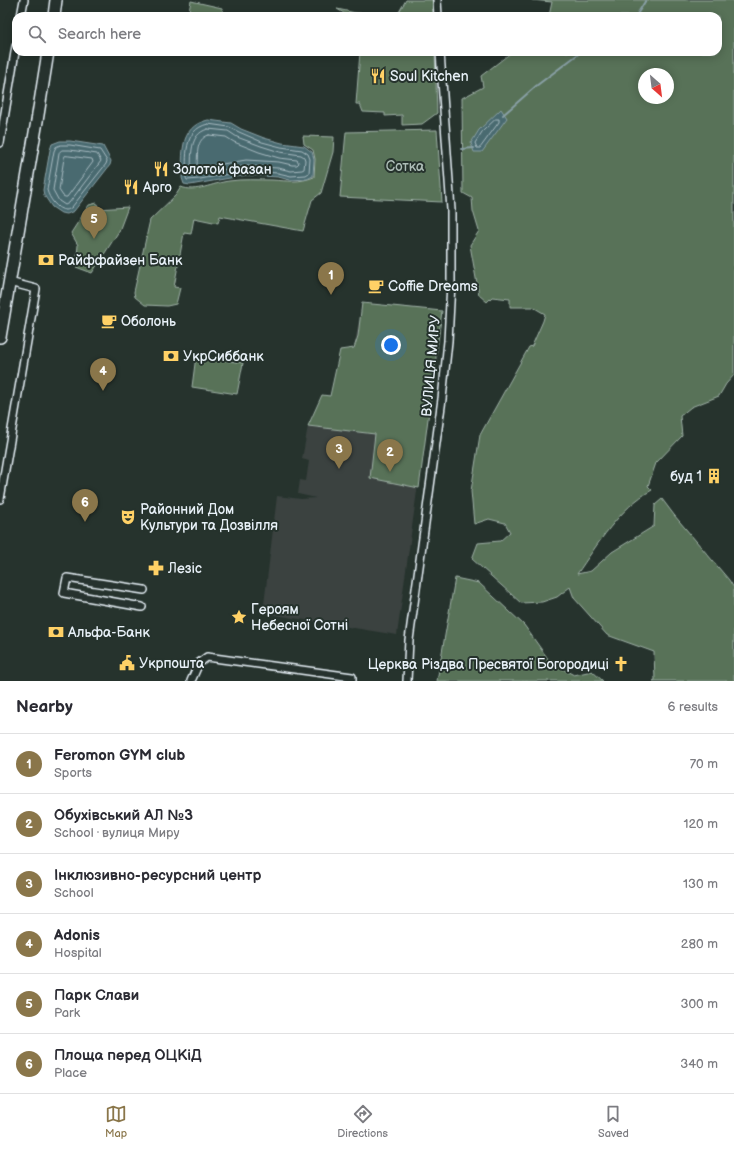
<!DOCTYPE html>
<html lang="en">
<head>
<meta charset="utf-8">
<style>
	body { margin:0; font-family:"Balsamiq Sans",sans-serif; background:#f7f7f7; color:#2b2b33 }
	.compass { position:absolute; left:638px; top:68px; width:36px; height:36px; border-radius:50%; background:#fff; box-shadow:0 2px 10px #0003; rotate:152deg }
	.you { position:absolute; left:391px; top:345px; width:14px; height:14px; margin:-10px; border:3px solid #fff; border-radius:50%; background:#1a73e8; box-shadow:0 0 0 6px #1a73e833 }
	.badge { display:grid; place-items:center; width:26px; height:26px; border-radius:50%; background:#8a764a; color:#fff; font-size:13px; font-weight:700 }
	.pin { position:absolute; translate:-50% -33px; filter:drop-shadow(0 1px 2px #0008) }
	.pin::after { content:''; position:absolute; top:21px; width:14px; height:12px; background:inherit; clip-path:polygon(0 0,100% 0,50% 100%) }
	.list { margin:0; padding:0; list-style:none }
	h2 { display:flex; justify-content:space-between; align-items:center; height:52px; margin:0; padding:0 16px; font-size:17px }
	h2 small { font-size:13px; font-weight:400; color:#7c7c81 }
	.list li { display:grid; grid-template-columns:26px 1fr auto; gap:12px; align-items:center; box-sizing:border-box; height:60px; padding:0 16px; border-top:1px solid #e1e1e2 }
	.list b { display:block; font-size:15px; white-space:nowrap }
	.list p { margin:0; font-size:13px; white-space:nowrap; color:#7c7c81 }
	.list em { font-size:13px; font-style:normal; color:#7c7c81 }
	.icon { flex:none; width:22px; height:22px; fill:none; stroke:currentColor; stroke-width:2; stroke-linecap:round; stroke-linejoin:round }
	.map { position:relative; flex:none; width:734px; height:681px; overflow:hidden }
	.search { position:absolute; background:#fff; box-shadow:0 2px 10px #0003; left:12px; right:12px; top:12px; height:44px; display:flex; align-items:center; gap:10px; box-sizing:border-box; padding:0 14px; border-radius:12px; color:#7c7c81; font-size:15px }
	.sheet { height:412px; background:#fff }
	nav { display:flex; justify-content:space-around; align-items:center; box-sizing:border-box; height:56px; border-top:1px solid #e1e1e2; background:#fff; font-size:11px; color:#7c7c81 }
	nav a { display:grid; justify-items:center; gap:2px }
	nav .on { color:#8a764a }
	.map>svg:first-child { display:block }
	.built { fill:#3b4240 }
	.green { fill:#587258; stroke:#a0b2a8; fill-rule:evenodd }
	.water { fill:#496a70; stroke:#89a0a6 }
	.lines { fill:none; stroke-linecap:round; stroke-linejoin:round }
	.shore { stroke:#a8bbc2; stroke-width:1 }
	.stream { stroke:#89a0a6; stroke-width:2 }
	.street-casing { stroke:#e8f1f8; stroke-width:10 }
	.primary-casing { stroke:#e8f1f8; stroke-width:14 }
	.street { stroke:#26332d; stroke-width:7 }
	.primary { stroke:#26332d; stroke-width:11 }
	.labels { text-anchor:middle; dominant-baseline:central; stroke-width:4; stroke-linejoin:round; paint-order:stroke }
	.poi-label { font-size:14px; fill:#e8f1f8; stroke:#26332d; text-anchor:start }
	.park-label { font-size:14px; fill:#aebeb8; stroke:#26332d }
	.street-label { font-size:14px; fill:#e8f1f8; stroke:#26332d }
</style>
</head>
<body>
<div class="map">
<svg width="734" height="681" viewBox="0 0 734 681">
	<rect width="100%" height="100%" fill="#26332d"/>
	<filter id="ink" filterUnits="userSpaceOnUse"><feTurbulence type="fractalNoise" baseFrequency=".025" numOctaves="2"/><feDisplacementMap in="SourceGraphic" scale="8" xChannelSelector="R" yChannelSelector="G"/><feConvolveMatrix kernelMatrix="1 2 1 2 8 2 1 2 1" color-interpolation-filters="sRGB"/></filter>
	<g filter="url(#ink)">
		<path class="built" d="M 362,303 L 442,311 L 397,635 L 263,613 L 277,496 L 301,499 L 316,498 L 298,494 L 300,480 L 306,481 L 309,461 L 302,459 L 308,426 L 330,428 L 340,350 L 354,348 Z"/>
		<path class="green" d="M 406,0 L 433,0 L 434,16 L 349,16 L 337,9 L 356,13 L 394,15 L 399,12 Z
			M 532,0 L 734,0 L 734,375 L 726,384 L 719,396 L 691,407 L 680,416 L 682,436 L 656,463 L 648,486 L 652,490 C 620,507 597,545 577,574 L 591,571 L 612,552 L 654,526 L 655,505 L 662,499 L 674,515 L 729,580 L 734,588 L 734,681 L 653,681 L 655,680 L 654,652 L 607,635 L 574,598 L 570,587 L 557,597 L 542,602 L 521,603 L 472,559 L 478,543 L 500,541 L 510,532 L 505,523 L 489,519 L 474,524 L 471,491 L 480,435 L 529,347 L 532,346 L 543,321 L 545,314 L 533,307 L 510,307 L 510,299 L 492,297 L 487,302 L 479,295 L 470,245 L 479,231 L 473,211 L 472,198 L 463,193 L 462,98 L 483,87 L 481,76 L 512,52 L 718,52 L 718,16 L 549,16 L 552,2 ZM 644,74 L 668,74 L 668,98 L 644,98 Z
			M 191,1 L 222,8 L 223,16 L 188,16 Z
			M 360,52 L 435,52 L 437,113 L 422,124 L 402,125 L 402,115 L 385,116 L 385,113 L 363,112 L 360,104 L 356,104 Z
			M 437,130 L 442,202 L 340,197 L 346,132 Z
			M 303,136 L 334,137 L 333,152 L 321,193 L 312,200 L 303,231 L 220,216 L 218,223 L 194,218 L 191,234 L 184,233 L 174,287 L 180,288 L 176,304 L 167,306 L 145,305 L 135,297 L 134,292 L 150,220 L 176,195 L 181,187 C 196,193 213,183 229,181 C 242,179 259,180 272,180 C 288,181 299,183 314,177 L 315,159 L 313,150 L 304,144 Z
			M 97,203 L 98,209 L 128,207 L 119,231 L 92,273 L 76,267 L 78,245 L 71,233 L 89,205 Z
			M 362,303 L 442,311 L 419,488 L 370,478 L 375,434 L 308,426 L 322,395 L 330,396 L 340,350 L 354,348 L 358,336 Z
			M 196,356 L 243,363 L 237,394 L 192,387 Z
			M 455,578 L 479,583 L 524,625 L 551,663 L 574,675 L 592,671 L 603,681 L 437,681 Z"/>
		<path class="water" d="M 501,109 L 507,118 L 482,152 L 474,152 L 471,143 L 479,130 Z
			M 208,120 L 231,123 L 241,129 L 264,138 L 282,143 L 304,146 L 312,152 L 314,159 L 313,176 L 307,179 L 290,180 L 278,177 L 247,175 L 190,185 L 184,184 L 182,178 C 183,155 178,127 208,120 Z
			M 60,141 L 70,141 L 103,146 L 111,161 L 110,165 L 74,211 L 67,214 L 61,213 L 52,207 L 44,195 L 43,190 L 50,150 L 52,144 Z"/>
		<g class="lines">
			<path class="shore" d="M 496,119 L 499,119 L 499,122 L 480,148 L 477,148 L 475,143 L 482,132 Z
				M 208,124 L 229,127 L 239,132 L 262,142 L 281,147 L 302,150 L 308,154 L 310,159 L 309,173 L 306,175 L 291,176 L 278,173 L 247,171 L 200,179 L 187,180 L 186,178 C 187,157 182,130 208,124 Z
				M 208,129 L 228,131 L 237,137 L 261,146 L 280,152 L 301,155 L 304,157 L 305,160 L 304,169 L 302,170 L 291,171 L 278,168 L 246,166 L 192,175 L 191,173 C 192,157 188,134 208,129 Z
				M 209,135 L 226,137 L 234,142 L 259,152 L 279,158 L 297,160 L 299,163 L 297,165 L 292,165 L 279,162 L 246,160 L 199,168 L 197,166 C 198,155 195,139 209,135 Z
				M 61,145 L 70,145 L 100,150 L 107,161 L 106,164 L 72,207 C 71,208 68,210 66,210 C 57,210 49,198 47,190 L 54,151 L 56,147 Z
				M 62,150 L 70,150 L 97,154 L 101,161 L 69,203 L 65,205 L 59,201 L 53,190 L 59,153 Z
				M 69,156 L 92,159 L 93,162 L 67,197 L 65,197 L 63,196 L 59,190 L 64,158 L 65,156 Z"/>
			<path class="stream" d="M 636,16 L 646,0
				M 503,115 L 536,86 L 581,52
				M 461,149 L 474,148"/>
			<defs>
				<path id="street" d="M 437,0 L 438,16
					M 21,16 L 24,0
					M 0,143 L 16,46
					M 0,499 L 36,289 L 9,282
					M 142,607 L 64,593 L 67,578 L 144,590
					M 191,681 L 199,663 L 207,657 L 352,677 L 352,681
					M 407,681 L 409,640 L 442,399 L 448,341 L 451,283 L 451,210 L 440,52"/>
				<path id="primary" d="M 54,16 L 56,0
					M 0,337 L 37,121 L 48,52"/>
			</defs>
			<use href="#street" class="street-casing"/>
			<use href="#primary" class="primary-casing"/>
			<use href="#street" class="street"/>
			<use href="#primary" class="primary"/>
		</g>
	</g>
	<defs>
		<symbol id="restaurant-bare" viewBox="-9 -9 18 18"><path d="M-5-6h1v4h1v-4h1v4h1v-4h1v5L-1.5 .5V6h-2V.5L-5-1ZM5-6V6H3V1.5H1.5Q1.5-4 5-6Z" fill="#ffd166" stroke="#26332d" stroke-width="2.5" paint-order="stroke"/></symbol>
		<symbol id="bank-bare" viewBox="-9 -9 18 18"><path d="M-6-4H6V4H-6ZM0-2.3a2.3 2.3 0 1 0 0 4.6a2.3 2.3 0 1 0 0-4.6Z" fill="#ffd166" stroke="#26332d" stroke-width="2.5" paint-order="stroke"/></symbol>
		<symbol id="cafe-bare" viewBox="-9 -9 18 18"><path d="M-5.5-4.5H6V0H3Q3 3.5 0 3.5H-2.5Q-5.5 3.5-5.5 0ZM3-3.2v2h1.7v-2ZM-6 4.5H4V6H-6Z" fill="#ffd166" stroke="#26332d" stroke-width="2.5" paint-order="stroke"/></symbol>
		<symbol id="building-bare" viewBox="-9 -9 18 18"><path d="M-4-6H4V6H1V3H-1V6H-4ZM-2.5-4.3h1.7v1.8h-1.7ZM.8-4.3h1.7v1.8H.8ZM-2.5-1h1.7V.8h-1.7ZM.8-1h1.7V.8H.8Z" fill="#ffd166" stroke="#26332d" stroke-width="2.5" paint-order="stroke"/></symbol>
		<symbol id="theatre-bare" viewBox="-9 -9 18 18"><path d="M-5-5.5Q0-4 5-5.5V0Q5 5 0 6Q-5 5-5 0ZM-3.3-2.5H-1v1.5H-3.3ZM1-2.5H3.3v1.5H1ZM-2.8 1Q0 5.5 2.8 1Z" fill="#ffd166" stroke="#26332d" stroke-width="2.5" paint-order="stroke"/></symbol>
		<symbol id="pharmacy-bare" viewBox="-9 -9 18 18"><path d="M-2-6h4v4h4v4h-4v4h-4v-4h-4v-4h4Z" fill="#ffd166" stroke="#26332d" stroke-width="2.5" paint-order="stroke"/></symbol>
		<symbol id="sight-bare" viewBox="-9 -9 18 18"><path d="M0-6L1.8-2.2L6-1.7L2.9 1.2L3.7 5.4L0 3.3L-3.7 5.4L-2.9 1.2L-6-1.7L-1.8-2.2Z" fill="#ffd166" stroke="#26332d" stroke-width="2.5" paint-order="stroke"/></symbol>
		<symbol id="civic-bare" viewBox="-9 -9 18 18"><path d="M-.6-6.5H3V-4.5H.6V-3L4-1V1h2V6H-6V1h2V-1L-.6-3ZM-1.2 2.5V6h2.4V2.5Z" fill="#ffd166" stroke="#26332d" stroke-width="2.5" paint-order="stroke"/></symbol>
		<symbol id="church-bare" viewBox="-9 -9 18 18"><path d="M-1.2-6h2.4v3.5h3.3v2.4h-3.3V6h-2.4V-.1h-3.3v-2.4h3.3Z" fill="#ffd166" stroke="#26332d" stroke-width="2.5" paint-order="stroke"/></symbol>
	</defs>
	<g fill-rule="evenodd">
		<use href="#restaurant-bare" x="367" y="65" width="22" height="22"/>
		<use href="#restaurant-bare" x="150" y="158" width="22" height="22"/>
		<use href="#restaurant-bare" x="120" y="176" width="22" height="22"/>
		<use href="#bank-bare" x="35" y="249" width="22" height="22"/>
		<use href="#cafe-bare" x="365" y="275" width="22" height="22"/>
		<use href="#cafe-bare" x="98" y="310" width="22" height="22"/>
		<use href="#bank-bare" x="160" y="345" width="22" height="22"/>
		<use href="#building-bare" x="703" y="465" width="22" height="22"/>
		<use href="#theatre-bare" x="117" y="506" width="22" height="22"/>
		<use href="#pharmacy-bare" x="145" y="557" width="22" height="22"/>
		<use href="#sight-bare" x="228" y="606" width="22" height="22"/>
		<use href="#bank-bare" x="45" y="621" width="22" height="22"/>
		<use href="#civic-bare" x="116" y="652" width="22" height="22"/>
		<use href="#church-bare" x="610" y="653" width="22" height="22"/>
	</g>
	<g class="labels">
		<g class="poi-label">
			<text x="390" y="76">Soul Kitchen</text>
			<text x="173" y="169">Золотой фазан</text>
			<text x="143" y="187">Арго</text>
			<text x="58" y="260">Райффайзен Банк</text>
			<text x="388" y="286">Coffie Dreams</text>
			<text x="121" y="321">Оболонь</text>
			<text x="183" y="356">УкрСиббанк</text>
			<text x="702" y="476" text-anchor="end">буд 1</text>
			<text x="140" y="509">Районний Дом<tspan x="140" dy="16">Культури та Дозвілля</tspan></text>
			<text x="168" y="568">Лезіс</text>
			<text x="251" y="609">Героям<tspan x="251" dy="16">Небесної Сотні</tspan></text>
			<text x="68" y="632">Альфа-Банк</text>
			<text x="139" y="663">Укрпошта</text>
			<text x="609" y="664" text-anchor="end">Церква Різдва Пресвятої Богородиці</text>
		</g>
		<g class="park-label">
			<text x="405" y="166">Сотка</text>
		</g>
		<g class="street-label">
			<text transform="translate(431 366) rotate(-85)">ВУЛИЦЯ МИРУ</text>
		</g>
	</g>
</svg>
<svg class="compass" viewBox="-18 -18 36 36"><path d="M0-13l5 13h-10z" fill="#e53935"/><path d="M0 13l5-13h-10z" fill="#7c7c81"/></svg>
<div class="you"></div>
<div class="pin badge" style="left:331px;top:295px">1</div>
<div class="pin badge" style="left:390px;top:472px">2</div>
<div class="pin badge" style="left:339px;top:469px">3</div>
<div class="pin badge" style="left:103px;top:391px">4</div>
<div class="pin badge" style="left:94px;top:239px">5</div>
<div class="pin badge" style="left:85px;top:522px">6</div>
<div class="search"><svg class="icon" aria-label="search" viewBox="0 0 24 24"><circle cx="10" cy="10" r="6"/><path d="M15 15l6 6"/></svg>Search here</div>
</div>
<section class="sheet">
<h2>Nearby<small>6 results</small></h2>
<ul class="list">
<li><span class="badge">1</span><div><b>Feromon GYM club</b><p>Sports</p></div><em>70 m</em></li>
<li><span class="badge">2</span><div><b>Обухівський АЛ №3</b><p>School · вулиця Миру</p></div><em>120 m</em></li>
<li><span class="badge">3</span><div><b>Інклюзивно-ресурсний центр</b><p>School</p></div><em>130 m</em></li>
<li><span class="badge">4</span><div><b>Adonis</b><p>Hospital</p></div><em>280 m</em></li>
<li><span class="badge">5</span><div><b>Парк Слави</b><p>Park</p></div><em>300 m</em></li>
<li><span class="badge">6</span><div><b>Площа перед ОЦКіД</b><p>Place</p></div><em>340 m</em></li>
</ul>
</section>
<nav>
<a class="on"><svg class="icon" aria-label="map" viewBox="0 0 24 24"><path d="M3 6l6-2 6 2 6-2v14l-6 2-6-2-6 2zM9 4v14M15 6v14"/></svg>Map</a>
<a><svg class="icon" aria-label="directions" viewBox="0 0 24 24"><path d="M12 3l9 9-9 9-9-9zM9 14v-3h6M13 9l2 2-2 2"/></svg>Directions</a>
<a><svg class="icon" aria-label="saved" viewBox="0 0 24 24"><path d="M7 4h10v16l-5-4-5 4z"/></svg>Saved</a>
</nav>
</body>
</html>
